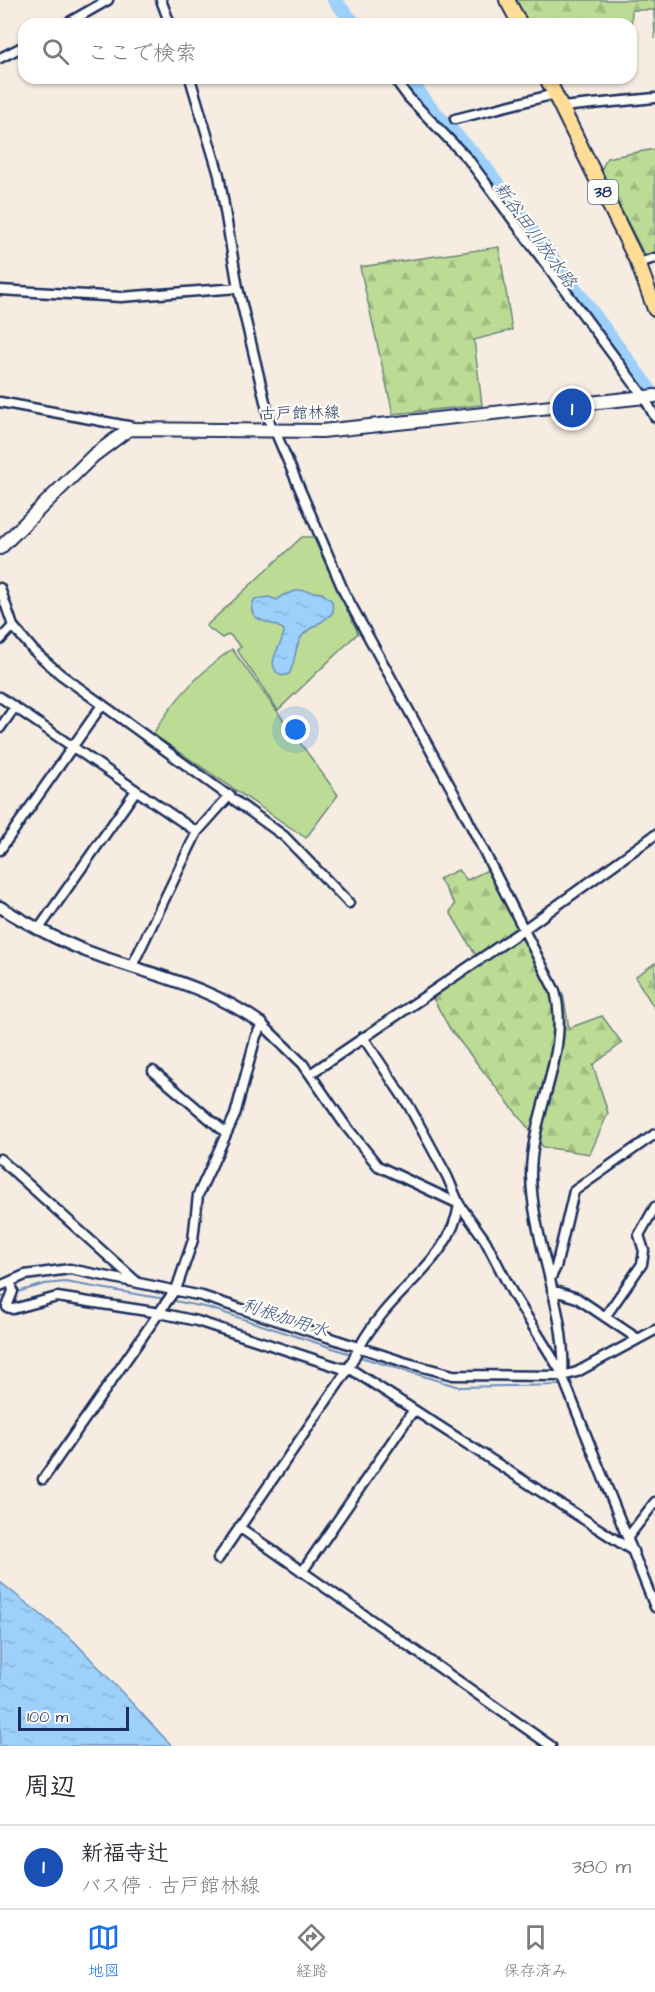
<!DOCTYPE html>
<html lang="ja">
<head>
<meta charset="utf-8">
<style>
	body { margin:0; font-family:"Architects Daughter","Klee One",sans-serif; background:#f2f2f3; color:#2b2b33 }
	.scale { position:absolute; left:18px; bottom:15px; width:111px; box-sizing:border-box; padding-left:6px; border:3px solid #1b2f5e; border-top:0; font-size:16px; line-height:21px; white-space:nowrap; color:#1b2f5e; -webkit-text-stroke:4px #fdfcf7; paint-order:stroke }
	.you { position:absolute; left:296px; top:730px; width:21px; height:21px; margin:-15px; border:4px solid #fff; border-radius:50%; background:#1a73e8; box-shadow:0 0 0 9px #1a73e833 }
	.badge { display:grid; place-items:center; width:39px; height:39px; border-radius:50%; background:#1a73e8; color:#fff; font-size:20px; font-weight:700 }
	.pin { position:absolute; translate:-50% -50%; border:3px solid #fff; box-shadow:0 2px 6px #0006 }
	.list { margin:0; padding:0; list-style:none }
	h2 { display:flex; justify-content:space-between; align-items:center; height:78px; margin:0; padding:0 24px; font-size:26px }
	h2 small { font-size:20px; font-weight:400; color:#7c7c81 }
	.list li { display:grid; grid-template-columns:39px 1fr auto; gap:18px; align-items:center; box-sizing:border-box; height:84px; padding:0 24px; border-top:2px solid #e1e1e2 }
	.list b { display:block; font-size:22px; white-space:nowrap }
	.list p { margin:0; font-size:20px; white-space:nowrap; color:#7c7c81 }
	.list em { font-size:20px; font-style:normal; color:#7c7c81 }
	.icon { flex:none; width:33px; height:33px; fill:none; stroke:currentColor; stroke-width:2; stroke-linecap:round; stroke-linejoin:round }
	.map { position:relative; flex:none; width:655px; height:1746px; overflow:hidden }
	.search { position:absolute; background:#fff; box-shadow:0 2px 4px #0004; left:18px; right:18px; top:18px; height:66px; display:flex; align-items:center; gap:15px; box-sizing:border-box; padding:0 21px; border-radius:18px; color:#7c7c81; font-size:22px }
	.sheet { height:162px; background:#fff }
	nav { display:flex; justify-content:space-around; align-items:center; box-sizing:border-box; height:84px; border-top:2px solid #e1e1e2; background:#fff; font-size:16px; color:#7c7c81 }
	nav a { display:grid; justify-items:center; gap:3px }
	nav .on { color:#1a73e8 }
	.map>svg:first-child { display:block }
	.green { fill:#bcdc95; stroke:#6c867a; stroke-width:1.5 }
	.forest { fill:url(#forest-firs); stroke:#6c867a; stroke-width:1.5 }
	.water { fill:url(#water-ripples); stroke:#6990bc; stroke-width:1.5 }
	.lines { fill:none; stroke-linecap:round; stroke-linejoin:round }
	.stream { stroke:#6990bc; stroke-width:2 }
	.river { stroke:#9dd0fa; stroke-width:14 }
	.minor-casing { stroke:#1b2f5e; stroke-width:13 }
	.tertiary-casing { stroke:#1b2f5e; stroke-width:15 }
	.secondary-casing { stroke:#1b2f5e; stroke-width:16 }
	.primary-casing { stroke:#1b2f5e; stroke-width:18 }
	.minor { stroke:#fdfcf7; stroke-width:8 }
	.tertiary { stroke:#fdfcf7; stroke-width:10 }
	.secondary { stroke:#fdfcf7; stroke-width:12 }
	.primary { stroke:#ffdd96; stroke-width:14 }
	.labels { text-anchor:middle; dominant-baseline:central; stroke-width:4.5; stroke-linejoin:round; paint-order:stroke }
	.shield { fill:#fdfcf7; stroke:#5f6c8c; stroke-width:1.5 }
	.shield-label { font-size:15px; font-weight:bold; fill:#1b2f5e }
	.street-label { font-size:16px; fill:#1b2f5e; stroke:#fdfcf7 }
	.water-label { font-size:18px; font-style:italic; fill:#3c5785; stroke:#fdfcf7 }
</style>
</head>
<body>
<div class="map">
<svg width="655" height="1746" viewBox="0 0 655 1746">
	<defs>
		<pattern id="forest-firs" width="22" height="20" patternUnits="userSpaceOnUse" patternTransform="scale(1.5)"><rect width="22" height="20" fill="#bcdc95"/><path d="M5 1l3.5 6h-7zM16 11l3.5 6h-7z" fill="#a1bd83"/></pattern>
		<pattern id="water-ripples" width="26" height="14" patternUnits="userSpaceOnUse" patternTransform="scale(1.5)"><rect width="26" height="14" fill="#9dd0fa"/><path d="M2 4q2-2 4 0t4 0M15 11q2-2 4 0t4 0" fill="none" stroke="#87b3d9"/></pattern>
	</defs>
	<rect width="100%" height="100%" fill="#f6ece1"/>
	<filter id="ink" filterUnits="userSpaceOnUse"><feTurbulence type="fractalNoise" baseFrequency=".0167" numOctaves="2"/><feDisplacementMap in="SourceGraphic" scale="12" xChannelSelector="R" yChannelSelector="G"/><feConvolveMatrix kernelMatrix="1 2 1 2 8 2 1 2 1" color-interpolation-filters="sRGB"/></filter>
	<g filter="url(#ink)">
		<path class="green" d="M 302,537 L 313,537 L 358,633 L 278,710 L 237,650 L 241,647 L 229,634 L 222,638 L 206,626 Z
			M 232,649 L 338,795 L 306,838 L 153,734 C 173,701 201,671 232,649 Z"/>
		<path class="forest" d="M 515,0 L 655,0 L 655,39 L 654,10 L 632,10 L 631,30 L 631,24 L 529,24 Z
			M 655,149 L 655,258 L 647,260 L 601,170 L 607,158 Z
			M 499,247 L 512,330 L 474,340 L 482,405 L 393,414 L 360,267 Z
			M 490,869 L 516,920 L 563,994 L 569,1028 L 602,1016 L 622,1043 L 593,1065 L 608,1113 L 590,1154 L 543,1147 L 450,1029 L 430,993 L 482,966 L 450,912 L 455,904 L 439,879 L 458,870 L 467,880 Z
			M 655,963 L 655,1009 L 635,977 Z"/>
		<path class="water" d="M 299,590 L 322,593 L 332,601 L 333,612 C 325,623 311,625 302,636 C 294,647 296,662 289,674 L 282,676 C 261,664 284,646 284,630 C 274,621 241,622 255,599 L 269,597 L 277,600 L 283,595 Z
			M 0,1582 L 74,1641 L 172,1746 L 0,1746 Z"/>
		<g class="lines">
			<path class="stream" d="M 14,1293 L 45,1284 L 65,1282 L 165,1299
				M 0,1297 L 9,1295
				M 170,1300 L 209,1308 L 351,1354
				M 357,1356 L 459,1387 L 561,1385"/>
			<path class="river" d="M 334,0 L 355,24
				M 408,78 L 430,107 L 482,163 L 655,397"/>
			<defs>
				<path id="minor" d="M 161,0 L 170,24
					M 66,24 L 108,0
					M 0,58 L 24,46
					M 190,78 L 219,175 L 238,288 L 272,431
					M 394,78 L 408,97 L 468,159 L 644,397 L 655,417
					M 561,107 L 655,98
					M 455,119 L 555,94
					M 638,263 L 655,258
					M 0,290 L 121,297 L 238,288
					M 0,402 L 133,427
					M 275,431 L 344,592 L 461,806 L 555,991 C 571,1053 531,1112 531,1174 C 532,1242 567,1308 563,1376
					M 0,588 L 13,626 L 33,650 L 60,674 L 284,836 L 349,903
					M 0,640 L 13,626
					M 0,697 L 197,832
					M 0,728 L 15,707
					M 0,850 L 102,705
					M 38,930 L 135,792
					M 132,966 L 197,832 L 230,795
					M 363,1037 L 409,1106 L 447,1176 L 459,1204 L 485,1240 L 513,1294 L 560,1370 L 655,1607
					M 153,1071 L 226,1133
					M 310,1074 L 523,930 L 655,835
					M 0,1159 L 138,1283
					M 550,1279 L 556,1267 L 574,1191 L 655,1134
					M 11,1282 L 13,1291 L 7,1307 L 13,1309 L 57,1297 L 160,1313 L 197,1321 L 341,1368 L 349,1368 L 633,1551
					M 0,1286 L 25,1275 L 70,1269 L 202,1296 L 404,1362 L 453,1375 L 563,1376 L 577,1372 L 655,1330
					M 552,1290 L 577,1298 L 638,1339
					M 605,1317 L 642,1264 L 644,1251 L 639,1235 L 655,1207
					M 43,1479 L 177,1287 L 193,1240 L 198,1195 L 235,1115 L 256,1036 L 262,1024 L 303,1064 L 345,1125 L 378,1166 L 459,1204
					M 239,1527 L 551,1746
					M 628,1537 L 655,1502
					M 218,1559 L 349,1368 C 358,1348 368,1330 383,1313 C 409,1281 454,1249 459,1204
					M 302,1572 L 413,1411"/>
				<path id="tertiary" d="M 0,907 C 28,924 55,939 86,951 C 149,975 205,983 262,1024"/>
				<path id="secondary" d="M 0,548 L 93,456 L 129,429 L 322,431 L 655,396"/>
				<path id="primary" d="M 507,0 L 520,24
					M 547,78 L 638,263 L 655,309"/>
			</defs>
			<use href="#minor" class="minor-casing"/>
			<use href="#tertiary" class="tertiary-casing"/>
			<use href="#secondary" class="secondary-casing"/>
			<use href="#primary" class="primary-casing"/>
			<use href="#minor" class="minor"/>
			<use href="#tertiary" class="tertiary"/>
			<use href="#secondary" class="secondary"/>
			<use href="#primary" class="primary"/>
		</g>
	</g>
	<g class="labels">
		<rect class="shield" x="588" y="180" width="30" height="24" rx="4.5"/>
		<g class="shield-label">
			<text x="603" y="192">38</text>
		</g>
		<g class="street-label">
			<text transform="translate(300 413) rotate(-1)">古戸館林線</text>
		</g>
		<g class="water-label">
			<text transform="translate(535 235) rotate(54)">新谷田川放水路</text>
			<text transform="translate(285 1318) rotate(18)">利根加用水</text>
		</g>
	</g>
</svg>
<div class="scale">100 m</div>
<div class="you"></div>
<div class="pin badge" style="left:572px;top:408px;background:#1a4fb4">1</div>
<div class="search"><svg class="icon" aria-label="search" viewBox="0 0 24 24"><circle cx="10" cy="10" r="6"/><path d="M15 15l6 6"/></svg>ここで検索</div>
</div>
<section class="sheet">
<h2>周辺<small></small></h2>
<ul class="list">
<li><span class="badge" style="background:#1a4fb4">1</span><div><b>新福寺辻</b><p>バス停 · 古戸館林線</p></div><em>380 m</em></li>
</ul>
</section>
<nav>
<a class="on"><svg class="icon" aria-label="map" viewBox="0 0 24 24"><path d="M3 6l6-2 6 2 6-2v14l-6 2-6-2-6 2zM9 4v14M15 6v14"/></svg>地図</a>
<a><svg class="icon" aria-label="directions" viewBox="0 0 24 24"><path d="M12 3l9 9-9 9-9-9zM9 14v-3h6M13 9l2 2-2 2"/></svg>経路</a>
<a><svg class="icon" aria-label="saved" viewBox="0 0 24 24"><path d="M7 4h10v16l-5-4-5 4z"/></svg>保存済み</a>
</nav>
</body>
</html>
